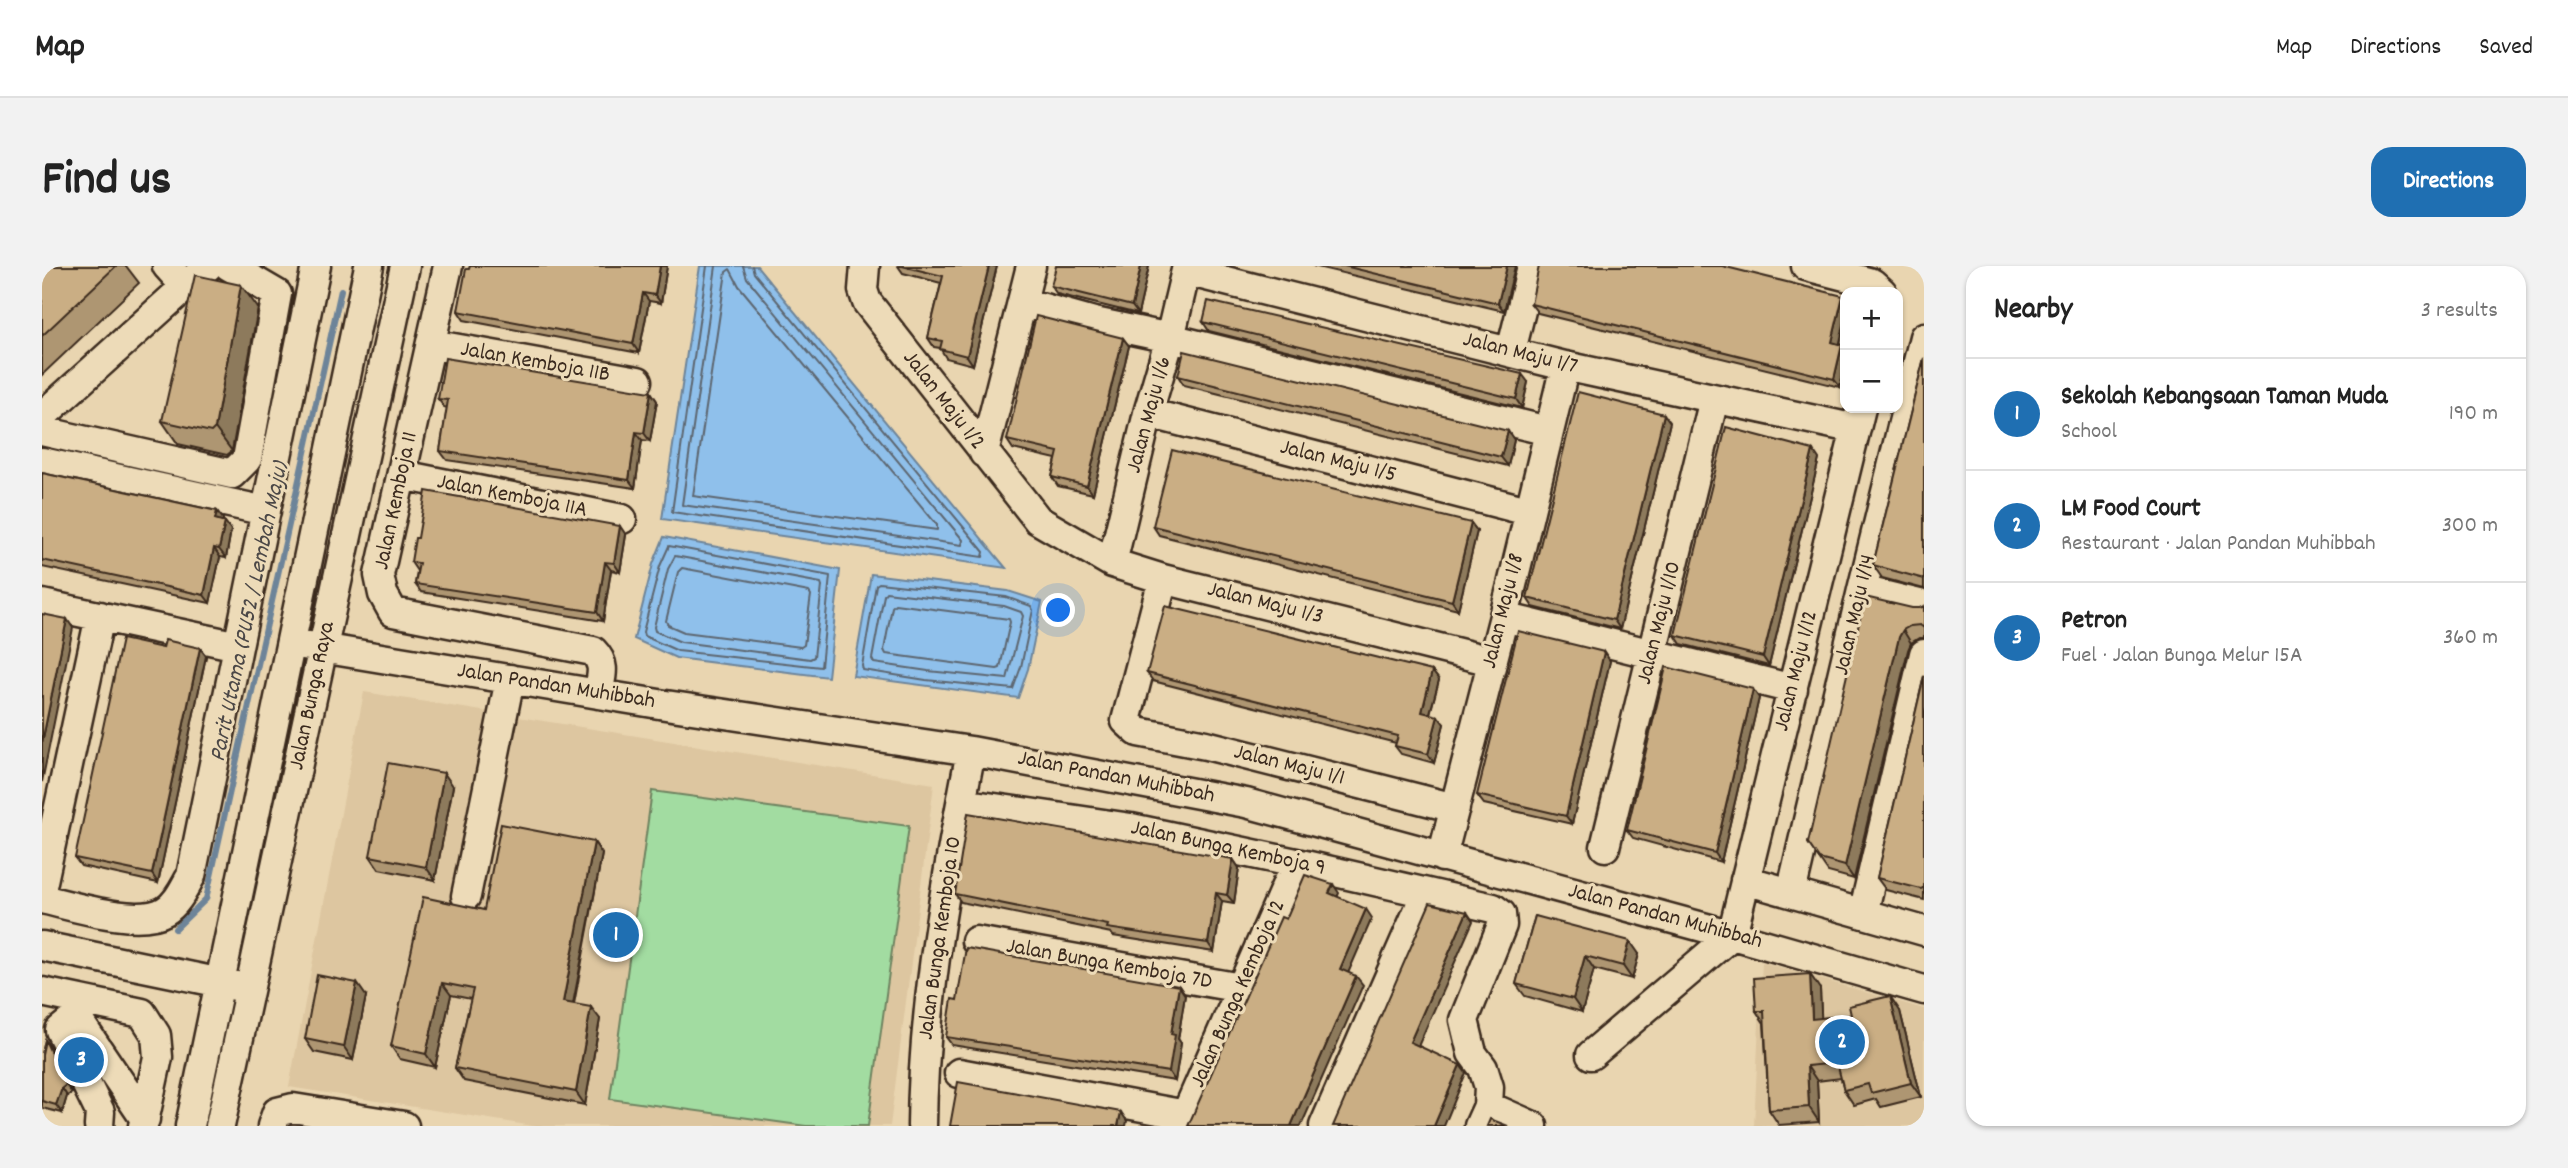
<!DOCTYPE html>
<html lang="en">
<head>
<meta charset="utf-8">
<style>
	body { margin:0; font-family:Dekko,sans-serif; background:#f2f2f2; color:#222 }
	.controls { position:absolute; right:21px; top:21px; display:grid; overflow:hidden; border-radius:14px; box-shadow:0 2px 5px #0004 }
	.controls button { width:63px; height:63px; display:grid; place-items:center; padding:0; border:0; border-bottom:2px solid #e0e0e0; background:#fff; color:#222; font:35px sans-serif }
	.you { position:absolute; left:1017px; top:345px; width:24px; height:24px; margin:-18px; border:5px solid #fff; border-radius:50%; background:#1a73e8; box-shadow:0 0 0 10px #1a73e833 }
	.badge { display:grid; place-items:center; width:46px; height:46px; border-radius:50%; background:#1f6fb2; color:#fff; font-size:23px; font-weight:700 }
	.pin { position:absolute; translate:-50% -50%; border:4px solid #fff; box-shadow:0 2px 7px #0006 }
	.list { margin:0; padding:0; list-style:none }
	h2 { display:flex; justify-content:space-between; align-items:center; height:91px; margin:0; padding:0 28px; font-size:30px }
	h2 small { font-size:23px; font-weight:400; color:#767676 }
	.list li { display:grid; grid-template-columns:46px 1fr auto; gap:21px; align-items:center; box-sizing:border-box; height:112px; padding:0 28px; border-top:2px solid #e0e0e0 }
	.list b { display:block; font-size:26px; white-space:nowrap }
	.list p { margin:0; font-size:23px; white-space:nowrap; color:#767676 }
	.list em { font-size:23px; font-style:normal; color:#767676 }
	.map { position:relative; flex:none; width:1882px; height:860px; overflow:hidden; border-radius:21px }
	header { display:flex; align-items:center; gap:42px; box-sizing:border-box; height:98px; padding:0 35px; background:#fff; border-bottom:2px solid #e0e0e0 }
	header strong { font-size:33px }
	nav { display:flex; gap:38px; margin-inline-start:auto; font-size:24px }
	.intro { display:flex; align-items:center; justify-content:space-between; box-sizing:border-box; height:168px; padding:0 42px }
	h1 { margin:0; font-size:49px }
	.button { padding:18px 32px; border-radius:21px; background:#1f6fb2; color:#fff; font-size:24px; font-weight:700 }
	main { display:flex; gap:42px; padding:0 42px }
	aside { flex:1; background:#fff; border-radius:21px; box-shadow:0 2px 5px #0004 }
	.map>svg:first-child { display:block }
	.built { fill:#ddc6a0 }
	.green { fill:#a2dca1; stroke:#6e8360; stroke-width:2 }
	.water { fill:#8fc0eb; stroke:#6d8499; stroke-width:2 }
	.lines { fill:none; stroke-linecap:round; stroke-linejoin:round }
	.shore { stroke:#5d6670; stroke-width:2 }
	.stream { stroke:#6d8499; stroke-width:6 }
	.minor-casing { stroke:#3b2a1e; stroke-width:33 }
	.minor { stroke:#eddbb8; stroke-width:28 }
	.wall { fill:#ae9672; stroke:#3b2a1e; stroke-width:2 }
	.shaded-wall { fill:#8d7a5c; stroke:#3b2a1e; stroke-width:2 }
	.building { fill:#caae84; stroke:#3b2a1e; stroke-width:2 }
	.labels { text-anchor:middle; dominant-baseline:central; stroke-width:6; stroke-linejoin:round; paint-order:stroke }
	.street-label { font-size:23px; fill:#3b2a1e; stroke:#eddbb8 }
	.water-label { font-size:24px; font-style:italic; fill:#4c4847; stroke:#eddbb8 }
</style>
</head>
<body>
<header>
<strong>Map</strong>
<nav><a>Map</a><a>Directions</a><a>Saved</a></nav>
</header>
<div class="intro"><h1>Find us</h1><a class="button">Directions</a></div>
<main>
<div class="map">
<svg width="1882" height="860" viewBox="0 0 1882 860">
	<rect width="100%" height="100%" fill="#e9d5b0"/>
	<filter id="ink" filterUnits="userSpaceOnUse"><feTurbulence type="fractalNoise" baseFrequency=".0143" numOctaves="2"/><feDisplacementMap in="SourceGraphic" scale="14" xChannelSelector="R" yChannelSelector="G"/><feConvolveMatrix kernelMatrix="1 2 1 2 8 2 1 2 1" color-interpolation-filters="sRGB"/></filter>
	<g filter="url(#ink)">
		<path class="built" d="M 322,426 L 892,518 L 848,860 L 491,860 L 247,821 Z
			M 1720,696 L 1882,743 L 1882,860 L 1712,860 Z"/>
		<path class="green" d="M 610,525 L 867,560 L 826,860 L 764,860 L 568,833 Z"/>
		<path class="water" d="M 658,0 L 715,0 L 964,302 L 620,253 Z
			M 622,271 L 798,304 L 786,411 L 634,392 L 592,373 L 611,298 Z
			M 829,308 L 966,325 L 1000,336 L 986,403 L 976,432 L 811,410 Z"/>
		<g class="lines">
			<path class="shore" d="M 665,0 L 630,246 L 941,291 L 942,286 L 712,7 L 710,0
				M 674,0 L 640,239 L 920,279 L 921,274 L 705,12 L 701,0
				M 688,3 L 697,20 L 895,259 L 895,264 L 651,230 L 684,6 Z
				M 627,280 L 788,310 L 779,401 L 636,385 L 602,370 L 601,366 L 618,300 Z
				M 633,290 L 779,317 L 780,320 L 772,391 L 768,393 L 639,376 L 613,365 L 612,361 L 626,303 Z
				M 640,302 L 767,326 L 769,329 L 762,379 L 759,381 L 642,366 L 626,359 L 624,355 L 636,306 Z
				M 837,317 L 964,331 L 989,340 L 991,344 L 979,401 L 971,423 L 884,414 L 821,404 L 820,400 L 834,319 Z
				M 844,326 L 962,340 L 979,346 L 981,350 L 965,413 L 886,405 L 832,397 L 830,393 L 842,329 Z
				M 853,338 L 967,353 L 968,356 L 958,402 L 955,403 L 844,388 L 842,384 L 850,341 Z"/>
			<path class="stream" d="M 133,663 L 164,633 L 299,24"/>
			<defs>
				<path id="minor" d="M 125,0 L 143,20
					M 406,0 L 337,309 L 341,328 L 351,346 L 551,385 C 565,399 559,411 556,428
					M 823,0 L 821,24 L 825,36 L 996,254 L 1070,297 L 1121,313 L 1449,395
					M 1764,0 L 1830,17 L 1840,26
					M 1144,5 L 1523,100 L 1814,163
					M 980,36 L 1052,56 L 1128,72 L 1506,165
					M 389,78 L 596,115
					M 1469,85 L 1490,0
					M 1106,147 L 1486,245
					M 0,150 L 166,0
					M 0,165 L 190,208 L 205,193 L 235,28 L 187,0
					M 942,187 L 989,0
					M 0,196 L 224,245
					M 360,209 L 580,253
					M 1070,297 L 1106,147 L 1128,72 L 1145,0
					M 1121,313 L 1084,455 L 1096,466 L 1164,479 L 1413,542
					M 1820,324 L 1882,339
					M 0,338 L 196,380
					M 1462,351 L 1751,423
					M 249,377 L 617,438 L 929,485 L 1204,537 L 1690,669 L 1882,724
					M 919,537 L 1089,562 L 1254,597 L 1451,642 L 1459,648 L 1460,659 L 1422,754 L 1430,787 L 1441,802 L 1447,821 L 1446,840 L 1437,860
					M 1563,581 L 1672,133
					M 1400,591 L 1470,319 L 1523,100
					M 1703,614 L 1882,665
					M 0,620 L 58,350
					M 1749,627 L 1820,324 L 1882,71
					M 424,630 L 468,413
					M 0,633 C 31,640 96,661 123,645 C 136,637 142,622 149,610 L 274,0
					M 1821,648 L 1882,388
					M 934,675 L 1199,722
					M 0,680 L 194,720
					M 0,726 L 100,747 L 114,769 L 116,791 L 101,860
					M 1549,789 L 1690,669 L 1819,142
					M 917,807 L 1144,849
					M 1446,840 L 1491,860
					M 57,860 L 58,846 L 18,764 L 34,751 L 103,853
					M 148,860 L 327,0
					M 178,860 L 363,0
					M 230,860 L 235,846 L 251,842 L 362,860
					M 880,860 C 881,735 905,608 929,485
					M 1139,860 L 1254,597
					M 1282,860 L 1384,627"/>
			</defs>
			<use href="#minor" class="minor-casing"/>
			<use href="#minor" class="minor"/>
		</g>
		<path class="wall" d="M 0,0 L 84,0 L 97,17 L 0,109 Z
			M 428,0 L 625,0 L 619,37 L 607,35 L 597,87 L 422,54 L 416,45 Z
			M 856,0 L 955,0 L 931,99 L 904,92 L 898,82 L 892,81 L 886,72 L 899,17 L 861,7 Z
			M 1107,0 L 1096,48 L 1015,28 L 1009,20 Z
			M 1271,0 L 1473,0 L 1462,45 Z
			M 1801,30 L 1803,32 L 1803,55 L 1798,78 L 1800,79 L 1803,83 L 1803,99 L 1798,121 L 1496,47 L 1489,38 Z
			M 216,42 L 190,185 L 185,189 L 136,178 L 120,155 Z
			M 1161,56 L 1486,116 L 1480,142 L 1167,65 Z
			M 1081,72 L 1087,80 L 1051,228 L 1016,220 L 1010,211 L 1014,193 L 971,183 L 965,174 Z
			M 1882,92 L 1882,323 L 1840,312 L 1831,299 Z
			M 1136,110 L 1472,174 L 1466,200 L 1142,119 Z
			M 609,126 L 615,135 L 608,175 L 600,174 L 593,222 L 405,194 L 398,185 L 405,142 L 402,141 L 396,133 Z
			M 1628,156 L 1578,363 L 1491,341 L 1485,332 Z
			M 1777,193 L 1727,400 L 1639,378 L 1633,369 Z
			M 0,207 L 175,245 L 181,253 L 181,255 L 183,256 L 189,264 L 184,292 L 178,291 L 168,337 L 0,301 Z
			M 1429,257 L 1435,265 L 1416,344 L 1117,269 L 1111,260 Z
			M 584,269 L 578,306 L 569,304 L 561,355 L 379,326 L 373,318 L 375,305 L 369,296 Z
			M 1882,340 L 1882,372 L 1877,372 L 1869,377 L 1866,384 L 1812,613 L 1786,606 L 1766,577 L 1870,342 L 1878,342 Z
			M 121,382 L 158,382 L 164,390 L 116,617 L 39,600 L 33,592 Z
			M 1562,386 L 1568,395 L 1530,558 L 1442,538 L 1435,529 Z
			M 1390,405 L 1397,414 L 1388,448 L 1402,458 L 1392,497 L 1359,488 L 1353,480 L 1354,477 L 1111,415 L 1105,407 Z
			M 1882,410 L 1882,634 L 1844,624 L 1835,612 Z
			M 1717,432 L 1679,596 L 1591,572 L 1585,564 Z
			M 411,520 L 393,614 L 337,603 L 328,590 Z
			M 552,576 L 560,588 L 532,738 L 558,753 L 543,839 L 422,815 L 413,802 L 429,733 L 409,729 L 393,801 L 358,793 L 349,780 L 442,644 Z
			M 1191,593 L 1197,602 L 1192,637 L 1180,635 L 1172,686 L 1071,670 L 1069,667 L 919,636 L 913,628 Z
			M 1493,650 L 1597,688 L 1590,713 L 1552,703 L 1540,746 L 1483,730 L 1474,718 Z
			M 1137,720 L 1143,729 L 1136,773 L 1139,777 L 1133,815 L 910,779 L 904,771 L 915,734 Z
			M 1778,723 L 1779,752 L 1858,745 L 1879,831 L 1839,841 L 1834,833 L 1812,839 L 1802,824 L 1799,812 L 1775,815 L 1777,856 L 1737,859 L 1727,844 L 1722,757 L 1714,745 Z
			M 324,730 L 311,794 L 272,786 L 263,773 Z
			M 3,774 L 9,783 L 30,827 L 25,830 L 20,847 L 0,842 L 0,788 Z"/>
		<path class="shaded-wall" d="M 618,0 L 625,0 L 619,37 L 613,29 Z
			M 947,0 L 955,0 L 931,99 L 925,90 Z
			M 1099,0 L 1107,0 L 1096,48 L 1090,40 Z
			M 1465,0 L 1473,0 L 1462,45 L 1456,37 Z
			M 199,19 L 216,42 L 190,185 L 173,162 Z
			M 601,27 L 607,35 L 597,87 L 591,78 Z
			M 1801,30 L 1803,32 L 1803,55 L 1796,85 L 1790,76 Z
			M 1081,72 L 1087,80 L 1051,228 L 1045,220 Z
			M 1800,79 L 1803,83 L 1803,99 L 1798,121 L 1792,113 Z
			M 1480,108 L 1486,116 L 1480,142 L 1474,133 Z
			M 609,126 L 615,135 L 608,175 L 602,167 Z
			M 1622,148 L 1628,156 L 1578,363 L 1572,354 Z
			M 1466,165 L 1472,174 L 1466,200 L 1459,191 Z
			M 594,166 L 600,174 L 593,222 L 587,214 Z
			M 1771,184 L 1777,193 L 1727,400 L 1721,391 Z
			M 175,245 L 181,253 L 179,262 L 173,253 Z
			M 183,256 L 189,264 L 184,292 L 177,283 Z
			M 1429,257 L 1435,265 L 1416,344 L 1410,335 Z
			M 578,260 L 584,269 L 578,306 L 572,297 Z
			M 172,282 L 178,291 L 168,337 L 162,329 Z
			M 563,296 L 569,304 L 561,355 L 555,346 Z
			M 25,353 L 31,362 L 0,516 L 0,477 Z
			M 1861,364 L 1869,377 L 1866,384 L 1812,613 L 1803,600 L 1857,371 Z
			M 158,382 L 164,390 L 116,617 L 110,608 Z
			M 1562,386 L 1568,395 L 1530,558 L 1524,550 Z
			M 1390,405 L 1397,414 L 1386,454 L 1380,446 Z
			M 1711,423 L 1717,432 L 1679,596 L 1673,587 Z
			M 1396,450 L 1402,458 L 1392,497 L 1386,488 Z
			M 402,507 L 411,520 L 393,614 L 384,601 Z
			M 552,576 L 560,588 L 529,748 L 521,736 Z
			M 1191,593 L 1197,602 L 1192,637 L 1185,629 Z
			M 1291,618 L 1297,627 L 1293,636 L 1287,627 Z
			M 1174,627 L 1180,635 L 1172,686 L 1166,677 Z
			M 1324,643 L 1330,652 L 1304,712 L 1298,703 Z
			M 1425,646 L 1431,655 L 1374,785 L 1368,776 Z
			M 1588,675 L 1597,688 L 1590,713 L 1581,700 Z
			M 1543,690 L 1552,703 L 1540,746 L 1531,733 Z
			M 1768,708 L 1778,723 L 1780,768 L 1770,753 Z
			M 1314,710 L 1321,719 L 1259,860 L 1249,860 Z
			M 315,717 L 324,730 L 311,794 L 302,781 Z
			M 400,717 L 409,729 L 393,801 L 384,788 Z
			M 1137,720 L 1143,729 L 1136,773 L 1139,777 L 1133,815 L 1127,806 L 1129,768 Z
			M 1848,730 L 1858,745 L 1879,831 L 1869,817 Z
			M 549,741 L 558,753 L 543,839 L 534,826 Z
			M 3,774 L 9,783 L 30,827 L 24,819 Z
			M 1418,799 L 1424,807 L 1402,860 L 1392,860 Z
			M 1765,800 L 1775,815 L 1777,856 L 1767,841 Z
			M 20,822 L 25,830 L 20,847 L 14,839 Z
			M 1079,846 L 1085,855 L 1084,860 L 1076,860 Z"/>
		<path class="building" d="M 0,0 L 74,0 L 0,70 Z
			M 428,0 L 618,0 L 613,29 L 601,27 L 591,78 L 416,45 L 424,3 L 427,3 Z
			M 860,0 L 947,0 L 925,90 L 898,83 L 900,75 L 886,72 L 901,10 Z
			M 1014,0 L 1099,0 L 1090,40 L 1009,20 Z
			M 1302,0 L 1465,0 L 1456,37 Z
			M 1497,0 L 1680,0 L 1801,30 L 1790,76 L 1800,79 L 1792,113 L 1489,38 Z
			M 153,9 L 199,19 L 173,162 L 169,166 L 120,155 Z
			M 1166,35 L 1480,108 L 1474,133 L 1161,56 Z
			M 994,50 L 1081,72 L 1045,220 L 1010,211 L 1016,186 L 965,174 Z
			M 1142,85 L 1466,165 L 1459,191 L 1136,110 Z
			M 403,92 L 609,126 L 602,167 L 594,166 L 587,214 L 398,185 L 406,134 L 396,133 Z
			M 1882,92 L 1882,313 L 1831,299 Z
			M 1536,126 L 1622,148 L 1572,354 L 1485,332 Z
			M 1684,161 L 1771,184 L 1721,391 L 1633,369 Z
			M 1130,184 L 1429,257 L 1410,335 L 1111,260 Z
			M 0,207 L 175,245 L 173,253 L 183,256 L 177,283 L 172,282 L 162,329 L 0,294 Z
			M 384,225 L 578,260 L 572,297 L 563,296 L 555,346 L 373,318 L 377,297 L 369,296 L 373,272 L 376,272 Z
			M 1823,331 L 1870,342 L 1878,342 L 1882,340 L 1882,362 L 1878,359 L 1868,360 L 1861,364 L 1857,371 L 1803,600 L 1777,593 L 1766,577 Z
			M 1123,340 L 1390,405 L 1380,446 L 1396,450 L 1386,488 L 1353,480 L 1356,470 L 1105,407 Z
			M 0,348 L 25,353 L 0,477 Z
			M 1476,365 L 1562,386 L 1524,550 L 1435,529 Z
			M 80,373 L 121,382 L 123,374 L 158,382 L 110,608 L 33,592 Z
			M 1624,401 L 1711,423 L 1673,587 L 1585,564 Z
			M 1882,410 L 1882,621 L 1879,623 L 1835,612 Z
			M 346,497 L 402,507 L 384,601 L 328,590 Z
			M 926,547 L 1191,593 L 1185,629 L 1174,627 L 1166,677 L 1065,662 L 1066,659 L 913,628 Z
			M 459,558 L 552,576 L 521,736 L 549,741 L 534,826 L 413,802 L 431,723 L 400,717 L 384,788 L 349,780 L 381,631 L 442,644 Z
			M 1263,609 L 1291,618 L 1287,627 L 1324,643 L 1298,703 L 1314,710 L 1249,860 L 1146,860 L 1239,651 L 1244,653 Z
			M 1388,637 L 1425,646 L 1368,776 L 1418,799 L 1392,860 L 1291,860 Z
			M 1493,650 L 1588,675 L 1581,700 L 1543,690 L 1531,733 L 1474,718 Z
			M 924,682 L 1137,720 L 1129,768 L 1133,769 L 1127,806 L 904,771 L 910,733 L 915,734 Z
			M 1768,708 L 1770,753 L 1809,749 L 1807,740 L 1848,730 L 1869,817 L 1829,827 L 1826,818 L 1802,824 L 1795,797 L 1765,800 L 1767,841 L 1727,844 L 1722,745 L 1714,745 L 1712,712 Z
			M 275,709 L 315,717 L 302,781 L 263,773 Z
			M 3,774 L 24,819 L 20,822 L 14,839 L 0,835 L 0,788 Z
			M 916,816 L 1079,846 L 1076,860 L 908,860 Z
			M 1448,853 L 1466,860 L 1445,860 Z"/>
	</g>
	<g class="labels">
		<g class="street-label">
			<text transform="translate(1478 88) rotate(14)">Jalan Maju 1/7</text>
			<text transform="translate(493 97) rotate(10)">Jalan Kemboja 11B</text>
			<text transform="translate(901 135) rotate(52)">Jalan Maju 1/2</text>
			<text transform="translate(1108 149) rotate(-75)">Jalan Maju 1/6</text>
			<text transform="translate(1296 196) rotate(14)">Jalan Maju 1/5</text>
			<text transform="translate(470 231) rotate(11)">Jalan Kemboja 11A</text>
			<text transform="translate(355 235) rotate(-78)">Jalan Kemboja 11</text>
			<text transform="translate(1223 338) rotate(14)">Jalan Maju 1/3</text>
			<text transform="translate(1462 345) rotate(-76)">Jalan Maju 1/8</text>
			<text transform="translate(1814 349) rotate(-77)">Jalan Maju 1/14</text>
			<text transform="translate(1618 357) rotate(-76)">Jalan Maju 1/10</text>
			<text transform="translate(1755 405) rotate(-76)">Jalan Maju 1/12</text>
			<text transform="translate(514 421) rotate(9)">Jalan Pandan Muhibbah</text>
			<text transform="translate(271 430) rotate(-78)">Jalan Bunga Raya</text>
			<text transform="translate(1247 500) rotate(14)">Jalan Maju 1/1</text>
			<text transform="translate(1074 512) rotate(11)">Jalan Pandan Muhibbah</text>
			<text transform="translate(1186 583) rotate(12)">Jalan Bunga Kemboja 9</text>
			<text transform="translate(1623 651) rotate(15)">Jalan Pandan Muhibbah</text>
			<text transform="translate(899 672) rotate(-82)">Jalan Bunga Kemboja 10</text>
			<text transform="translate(1067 699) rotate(10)">Jalan Bunga Kemboja 7D</text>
			<text transform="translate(1197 728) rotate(-66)">Jalan Bunga Kemboja 12</text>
		</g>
		<g class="water-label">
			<text transform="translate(208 346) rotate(-78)">Parit Utama (PU52 / Lembah Maju)</text>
		</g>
	</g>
</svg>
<div class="controls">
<button>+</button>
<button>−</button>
</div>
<div class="you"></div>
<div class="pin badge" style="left:574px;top:669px">1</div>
<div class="pin badge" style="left:1800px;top:776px">2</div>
<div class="pin badge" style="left:39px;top:794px">3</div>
</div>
<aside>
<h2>Nearby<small>3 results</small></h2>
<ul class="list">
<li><span class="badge">1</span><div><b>Sekolah Kebangsaan Taman Muda</b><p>School</p></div><em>190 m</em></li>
<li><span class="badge">2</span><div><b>LM Food Court</b><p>Restaurant · Jalan Pandan Muhibbah</p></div><em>300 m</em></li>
<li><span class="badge">3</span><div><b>Petron</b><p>Fuel · Jalan Bunga Melur 15A</p></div><em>360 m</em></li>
</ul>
</aside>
</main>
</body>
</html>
